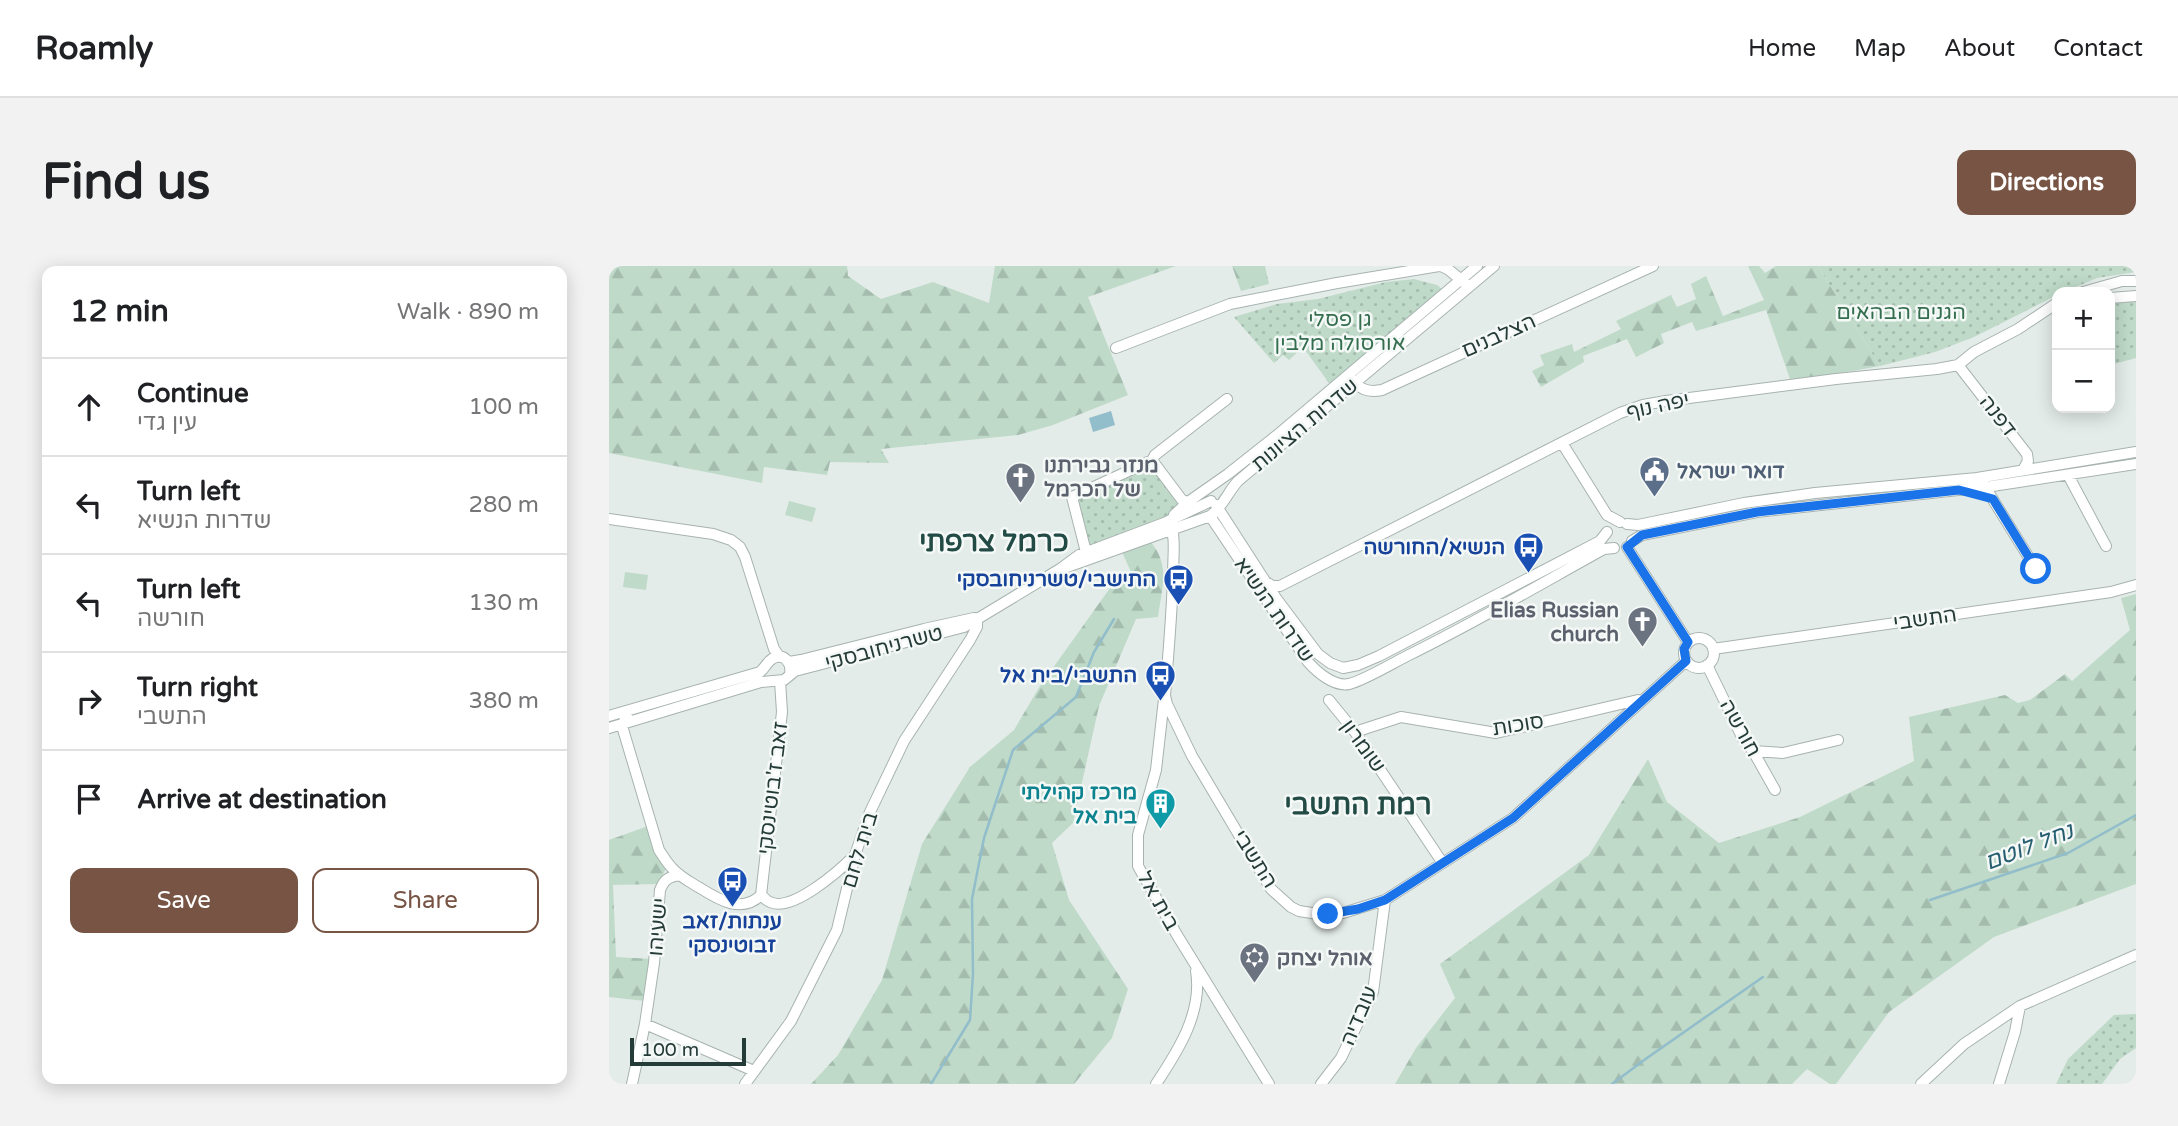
<!DOCTYPE html>
<html lang="en">
<head>
<meta charset="utf-8">
<style>
	body { margin:0; font-family:"Varela Round","Noto Sans Hebrew",sans-serif; background:#f2f2f2; color:#202124 }
	.controls { position:absolute; right:21px; top:21px; display:grid; overflow:hidden; border-radius:14px; box-shadow:0 4px 18px #0003 }
	.controls button { width:63px; height:63px; display:grid; place-items:center; padding:0; border:0; border-bottom:2px solid #e0e0e0; background:#fff; color:#202124; font:35px sans-serif }
	.scale { position:absolute; left:21px; bottom:18px; width:116px; box-sizing:border-box; padding-left:7px; border:4px solid #253b37; border-top:0; font-size:19px; line-height:24px; white-space:nowrap; color:#253b37; -webkit-text-stroke:5px #f4f8f6; paint-order:stroke }
	.stop { position:absolute; width:21px; height:21px; margin:-16px; border:5px solid #1a73e8; border-radius:50%; background:#fff }
	.stop.end { background:#1a73e8; border-color:#fff; box-shadow:0 2px 7px #0008 }
	.list { margin:0; padding:0; list-style:none }
	h2 { display:flex; justify-content:space-between; align-items:center; height:91px; margin:0; padding:0 28px; font-size:30px }
	h2 small { font-size:23px; font-weight:400; color:#757577 }
	.list li { display:grid; grid-template-columns:46px 1fr auto; gap:21px; align-items:center; box-sizing:border-box; height:98px; padding:0 28px; border-top:2px solid #e0e0e0 }
	.list b { display:block; font-size:26px; white-space:nowrap }
	.list p { margin:0; font-size:23px; white-space:nowrap; color:#757577 }
	.list em { font-size:23px; font-style:normal; color:#757577 }
	.actions { display:flex; gap:14px; padding:21px 28px }
	.actions a { flex:1; padding:16px 0; border:2px solid #775444; border-radius:14px; text-align:center; font-size:24px; color:#775444 }
	.actions .main { background:#775444; color:#fff }
	.icon { flex:none; width:38px; height:38px; fill:none; stroke:currentColor; stroke-width:2; stroke-linecap:round; stroke-linejoin:round }
	.map { position:relative; flex:none; width:1527px; height:818px; overflow:hidden; border-radius:14px }
	header { display:flex; align-items:center; gap:42px; box-sizing:border-box; height:98px; padding:0 35px; background:#fff; border-bottom:2px solid #e0e0e0 }
	header strong { font-size:33px }
	nav { display:flex; gap:38px; margin-inline-start:auto; font-size:24px }
	.intro { display:flex; align-items:center; justify-content:space-between; box-sizing:border-box; height:168px; padding:0 42px }
	h1 { margin:0; font-size:49px }
	.button { padding:18px 32px; border-radius:14px; background:#775444; color:#fff; font-size:24px; font-weight:700 }
	main { display:flex; gap:42px; padding:0 42px }
	aside { flex:1; background:#fff; border-radius:14px; box-shadow:0 4px 18px #0003 }
	.map>svg:first-child { display:block }
	.forest { fill:url(#forest-firs) }
	.park { fill:url(#park-dots) }
	.pitch { fill:#bfdac9 }
	.water { fill:#92bdca }
	.lines { fill:none; stroke-linecap:round; stroke-linejoin:round }
	.stream { stroke:#92bdca; stroke-width:2.5 }
	.minor-casing { stroke:#a7b3b0; stroke-width:12 }
	.minor { stroke:#fff; stroke-width:10 }
	.route { stroke:#1a73e8; stroke-width:9 }
	.labels { text-anchor:middle; dominant-baseline:central; stroke-width:5; stroke-linejoin:round; paint-order:stroke }
	.park-label { font-size:21px; fill:#346e4f; stroke:#f4f8f6 }
	.street-label { font-size:21px; fill:#253b37; stroke:#f4f8f6 }
	.worship-label { font-size:21px; font-weight:bold; fill:#5b616d; stroke:#f4f8f6; text-anchor:start }
	.service-label { font-size:21px; font-weight:bold; fill:#4e5e75; stroke:#f4f8f6; text-anchor:start }
	.transit-label { font-size:21px; font-weight:bold; fill:#164399; stroke:#f4f8f6; text-anchor:end }
	.culture-label { font-size:21px; font-weight:bold; fill:#0d838f; stroke:#f4f8f6; text-anchor:end }
	.water-label { font-size:23px; font-style:italic; fill:#265e71; stroke:#f4f8f6 }
	.district-label { font-size:28px; font-weight:bold; fill:#234b45; stroke:#f4f8f6 }
</style>
</head>
<body>
<header>
<strong>Roamly</strong>
<nav><a>Home</a><a>Map</a><a>About</a><a>Contact</a></nav>
</header>
<div class="intro"><h1>Find us</h1><a class="button">Directions</a></div>
<main>
<aside>
<h2>12 min<small>Walk · 890 m</small></h2>
<ul class="list">
<li><svg class="icon" aria-label="ahead" viewBox="0 0 24 24"><path d="M12 20V5M6 11l6-6 6 6"/></svg><div><b>Continue</b><p>עין גדי</p></div><em>100 m</em></li>
<li><svg class="icon" aria-label="left" viewBox="0 0 24 24"><path d="M17 20v-9H6M10 6l-5 5 5 5"/></svg><div><b>Turn left</b><p>שדרות הנשיא</p></div><em>280 m</em></li>
<li><svg class="icon" aria-label="left" viewBox="0 0 24 24"><path d="M17 20v-9H6M10 6l-5 5 5 5"/></svg><div><b>Turn left</b><p>חורשה</p></div><em>130 m</em></li>
<li><svg class="icon" aria-label="right" viewBox="0 0 24 24"><path d="M7 20v-9h11M14 6l5 5-5 5"/></svg><div><b>Turn right</b><p>התשבי</p></div><em>380 m</em></li>
<li><svg class="icon" aria-label="arrive" viewBox="0 0 24 24"><path d="M6 21V4h12l-3 4 3 4H6"/></svg><div><b>Arrive at destination</b></div></li>
</ul>
<div class="actions"><a class="main">Save</a><a>Share</a></div>
</aside>
<div class="map">
<svg width="1527" height="818" viewBox="0 0 1527 818">
	<defs>
		<pattern id="forest-firs" width="22" height="20" patternUnits="userSpaceOnUse" patternTransform="scale(1.75)"><rect width="22" height="20" fill="#bfdac9"/><path d="M5 1l3.5 6h-7zM16 11l3.5 6h-7z" fill="#a4bcad"/></pattern>
		<pattern id="park-dots" width="8" height="8" patternUnits="userSpaceOnUse" patternTransform="scale(1.75)"><rect width="8" height="8" fill="#bfdac9"/><path d="M2 2h.1M6 6h.1" fill="none" stroke="#a4bcad" stroke-width="1.8" stroke-linecap="round"/></pattern>
	</defs>
	<rect width="100%" height="100%" fill="#e4ece9"/>
	<path class="forest" d="M 0,0 L 238,0 L 239,10 L 272,33 L 324,16 L 380,37 L 386,0 L 567,0 L 479,31 L 519,129 L 444,159 L 409,169 L 272,183 L 280,197 L 221,196 L 218,209 L 155,201 L 153,217 L 0,187 Z
		M 623,0 L 656,0 L 660,18 L 632,25 Z
		M 1139,0 L 1150,0 L 1156,7 L 1167,0 L 1209,0 L 1271,100 L 1182,116 L 1157,44 L 1087,65 L 1083,56 L 1052,68 L 1055,77 L 1027,91 L 1018,73 L 974,90 L 975,96 L 932,121 L 923,105 L 935,99 L 931,89 L 963,78 L 965,86 L 1012,63 L 1007,55 L 1062,29 L 1068,41 L 1087,33 L 1082,18 L 1097,10 L 1114,50 L 1155,34 Z
		M 540,274 C 562,298 553,321 549,351 L 527,353 L 490,440 L 464,557 L 443,577 L 460,634 L 519,723 L 503,772 L 465,818 L 202,818 L 229,789 L 273,714 L 313,578 L 361,501 L 405,464 L 431,420 L 501,322 L 522,306 L 513,286 Z
		M 1527,328 L 1527,618 L 1385,671 L 1280,746 L 1227,818 L 1221,818 L 1198,803 L 1183,818 L 786,818 L 807,782 L 846,732 L 831,698 L 980,589 L 1039,493 L 1058,536 L 1110,577 L 1191,551 L 1305,495 L 1300,451 L 1396,429 L 1409,437 L 1421,434 L 1456,408 L 1463,415 L 1521,364 L 1512,332 Z
		M 39,560 L 57,602 L 50,618 L 4,619 L 7,691 L 43,693 L 36,735 L 0,731 L 0,574 Z"/>
	<path class="park" d="M 1209,0 L 1527,0 L 1527,6 L 1488,12 L 1455,26 L 1448,26 L 1448,29 L 1365,71 L 1326,86 L 1271,100 Z
		M 805,13 L 828,19 L 834,24 L 722,120 L 694,81 L 680,94 L 674,89 L 665,97 L 625,51 L 668,38 L 709,33 L 777,16 Z
		M 1527,32 L 1527,92 L 1501,99 L 1501,37 Z
		M 542,199 L 571,238 L 556,253 L 477,281 L 467,233 Z
		M 1527,748 L 1527,782 L 1511,793 L 1493,818 L 1447,818 L 1459,793 L 1505,749 Z"/>
	<path class="pitch" d="M 180,235 L 207,242 L 203,256 L 176,249 Z
		M 16,306 L 39,309 L 37,324 L 14,321 Z"/>
	<path class="water" d="M 502,145 L 506,159 L 484,166 L 480,152 Z"/>
	<g class="lines">
		<path class="stream" d="M 1321,634 L 1459,587 L 1527,549
			M 322,818 L 361,754 L 364,708 L 363,633 L 375,572 L 404,484 L 467,431 L 485,386 L 505,353
			M 1003,818 L 1038,792 L 1154,711"/>
		<defs>
			<path id="minor" d="M 832,0 L 840,4 L 856,17
				M 1474,26 L 1513,15 L 1527,15
				M 1501,32 L 1527,30
				M 507,82 L 621,38 L 728,17 L 830,0
				M 1349,99 L 1418,188 L 1419,195 L 1414,204
				M 741,112 C 751,123 758,127 773,124 L 1044,0
				M 953,177 L 998,249 L 1011,256
				M 542,196 L 546,189 L 618,133
				M 1459,209 L 1497,280
				M 1373,216 L 1427,303
				M 607,239 L 667,332 L 709,388 L 721,397 L 734,402 L 749,399 L 770,390 L 991,275 L 998,266
				M 565,249 L 579,236 L 619,208 L 667,170 L 868,0
				M 601,250 L 699,396 C 708,406 725,421 740,418 C 754,415 784,397 798,390 C 865,357 930,319 995,283 L 1005,282
				M 0,253 L 104,268 L 122,274 L 131,281 L 136,291 L 165,383 L 171,391
				M 561,254 C 567,272 564,291 564,309 C 563,350 559,390 556,430 L 558,438 L 583,490 L 662,623 L 682,641 L 690,645 L 709,648 L 734,647 L 776,634 L 904,552 L 1077,395
				M 1018,258 L 1029,259 L 1135,237 L 1206,227 L 1368,212 L 1527,186
				M 1023,275 L 1033,269 L 1148,246 L 1377,221 L 1527,198
				M 1018,281 L 1079,376
				M 478,290 L 463,231 L 539,196 L 546,198 L 573,234 L 579,236
				M 458,301 L 601,250 C 614,241 618,227 629,215 L 885,0
				M 657,316 L 664,320 L 671,320 L 1011,147 L 1034,139 L 1057,135 L 1227,113 L 1328,103 L 1349,99 L 1365,86 L 1409,63 L 1448,37
				M1075 387a15 15 0 1 1 30 0a15 15 0 1 1-30 0Z
				M 1104,383 L 1502,326 L 1527,319
				M 180,396 L 192,394 L 315,363 L 365,352
				M 1098,399 L 1134,473 L 1144,485 L 1166,524
				M 555,433 L 547,504 L 529,569 L 529,600 L 568,669 L 660,818
				M 720,434 L 746,466 L 833,596
				M 20,444 L 13,460 L 50,584 C 54,590 58,597 63,602 C 71,611 81,616 91,622 C 110,634 133,648 152,629
				M 0,450 L 151,406 C 156,402 158,396 163,393 C 175,385 183,398 181,408
				M 0,462 L 152,416 L 175,414 L 186,405 L 355,361 L 451,303 L 470,289 L 555,257 L 602,235
				M 746,466 L 792,451 L 887,467 L 1029,434
				M 1144,485 L 1174,487 L 1229,474
				M 152,629 L 173,446 L 171,415
				M 152,629 C 155,631 157,635 161,636 C 183,647 231,604 246,589
				M 36,758 L 145,805
				M 23,818 L 36,758 L 45,697 L 51,624 C 55,614 59,611 70,609
				M 136,818 L 182,755 L 228,664 L 246,589 L 261,546 L 295,475 L 361,374 L 368,361 L 368,352
				M 547,818 C 569,785 594,746 587,705
				M 712,818 L 732,792 L 764,726 L 776,634
				M 1312,818 L 1355,778 L 1411,740 L 1527,689
				M 1390,818 L 1406,766 L 1411,740"/>
		</defs>
		<use href="#minor" class="minor-casing"/>
		<use href="#minor" class="minor"/>
	</g>
	<g class="lines">
		<path class="route" d="M 719,648 L 749,643 L 776,634 L 904,552 L 1077,395 L 1075,383 L 1079,376 L 1018,281 L 1033,269 L 1148,246 L 1350,224 L 1384,233 L 1427,303"/>
	</g>
	<defs>
		<symbol id="civic-pin" viewBox="-11 -11 22 30"><path d="M0 17L-7.5 6A9.5 9.5 0 1 1 7.5 6Z" fill="#5c6f8a" stroke="#f4f8f6"/><path d="M-.6-6.5H3V-4.5H.6V-3L4-1V1h2V6H-6V1h2V-1L-.6-3ZM-1.2 2.5V6h2.4V2.5Z" fill="#fff"/></symbol>
		<symbol id="church-pin" viewBox="-11 -11 22 30"><path d="M0 17L-7.5 6A9.5 9.5 0 1 1 7.5 6Z" fill="#6b7280" stroke="#f4f8f6"/><path d="M-1.2-6h2.4v3.5h3.3v2.4h-3.3V6h-2.4V-.1h-3.3v-2.4h3.3Z" fill="#fff"/></symbol>
		<symbol id="bus-pin" viewBox="-11 -11 22 30"><path d="M0 17L-7.5 6A9.5 9.5 0 1 1 7.5 6Z" fill="#1a4fb4" stroke="#f4f8f6"/><path d="M-5-6H5V4H4V6H2V4H-2V6H-4V4H-5ZM-3.5-4V0h7V-4ZM-3.5 1.2v1.5H-2V1.2ZM2 1.2v1.5H3.5V1.2Z" fill="#fff"/></symbol>
		<symbol id="building-pin" viewBox="-11 -11 22 30"><path d="M0 17L-7.5 6A9.5 9.5 0 1 1 7.5 6Z" fill="#0f9aa8" stroke="#f4f8f6"/><path d="M-4-6H4V6H1V3H-1V6H-4ZM-2.5-4.3h1.7v1.8h-1.7ZM.8-4.3h1.7v1.8H.8ZM-2.5-1h1.7V.8h-1.7ZM.8-1h1.7V.8H.8Z" fill="#fff"/></symbol>
		<symbol id="synagogue-pin" viewBox="-11 -11 22 30"><path d="M0 17L-7.5 6A9.5 9.5 0 1 1 7.5 6Z" fill="#6b7280" stroke="#f4f8f6"/><path d="M0-6.5L5.6 3.2H-5.6ZM0 6.5L5.6-3.2H-5.6Z" fill="#fff"/></symbol>
	</defs>
	<g fill-rule="evenodd">
		<use href="#civic-pin" x="1028" y="188" width="35" height="47"/>
		<use href="#church-pin" x="394" y="194" width="35" height="47"/>
		<use href="#bus-pin" x="902" y="264" width="35" height="47"/>
		<use href="#bus-pin" x="552" y="296" width="35" height="47"/>
		<use href="#church-pin" x="1016" y="338" width="35" height="47"/>
		<use href="#bus-pin" x="534" y="392" width="35" height="47"/>
		<use href="#building-pin" x="534" y="520" width="35" height="47"/>
		<use href="#bus-pin" x="106" y="598" width="35" height="47"/>
		<use href="#synagogue-pin" x="628" y="674" width="35" height="47"/>
	</g>
	<g class="labels">
		<g class="park-label">
			<text x="1292" y="46">הגנים הבהאים</text>
			<text x="731" y="53">גן פסלי<tspan x="731" dy="24">אורסולה מלבין</tspan></text>
		</g>
		<g class="street-label">
			<text transform="translate(890 70) rotate(-24)">הצלבנים</text>
			<text transform="translate(1049 140) rotate(-12)">יפה נוף</text>
			<text transform="translate(1389 150) rotate(52)">דפנה</text>
			<text transform="translate(696 159) rotate(-40)">שדרות הציונות</text>
			<text transform="translate(665 344) rotate(55)">שדרות הנשיא</text>
			<text transform="translate(1316 353) rotate(-8)">התשבי</text>
			<text transform="translate(275 382) rotate(-15)">טשרניחובסקי</text>
			<text transform="translate(909 459) rotate(-9)">סוכות</text>
			<text transform="translate(1131 462) rotate(61)">חורשה</text>
			<text transform="translate(754 480) rotate(54)">שומרון</text>
			<text transform="translate(164 522) rotate(-83)">זאב ז'בוטינסקי</text>
			<text transform="translate(251 584) rotate(-73)">בית לחם</text>
			<text transform="translate(646 593) rotate(58)">התשבי</text>
			<text transform="translate(549 635) rotate(61)">בית אל</text>
			<text transform="translate(49 661) rotate(-85)">ישעיהו</text>
			<text transform="translate(750 750) rotate(-67)">עובדיה</text>
		</g>
		<g class="worship-label">
			<text x="435" y="199">מנזר גבירתנו<tspan x="435" dy="24">של הכרמל</tspan></text>
			<text x="1010" y="344" text-anchor="end">Elias Russian<tspan x="1010" dy="24">church</tspan></text>
			<text x="668" y="692">אוהל יצחק</text>
		</g>
		<g class="service-label">
			<text x="1068" y="205">דואר ישראל</text>
		</g>
		<g class="transit-label">
			<text x="896" y="281">הנשיא/החורשה</text>
			<text x="547" y="313">התישבי/טשרניחובסקי</text>
			<text x="528" y="409">התשבי/בית אל</text>
			<text x="123" y="655" text-anchor="middle">ענתות/זאב<tspan x="123" dy="24">זבוטינסקי</tspan></text>
		</g>
		<g class="culture-label">
			<text x="528" y="526">מרכז קהילתי<tspan x="528" dy="24">בית אל</tspan></text>
		</g>
		<g class="water-label">
			<text transform="translate(1420 581) rotate(-21)">נחל לוטם</text>
		</g>
		<g class="district-label">
			<text x="385" y="276">כרמל צרפתי</text>
			<text x="749" y="539">רמת התשבי</text>
		</g>
	</g>
</svg>
<div class="controls">
<button>+</button>
<button>−</button>
</div>
<div class="scale">100 m</div>
<div class="stop" style="left:1427px;top:303px"></div>
<div class="stop end" style="left:719px;top:648px"></div>
</div>
</main>
</body>
</html>
